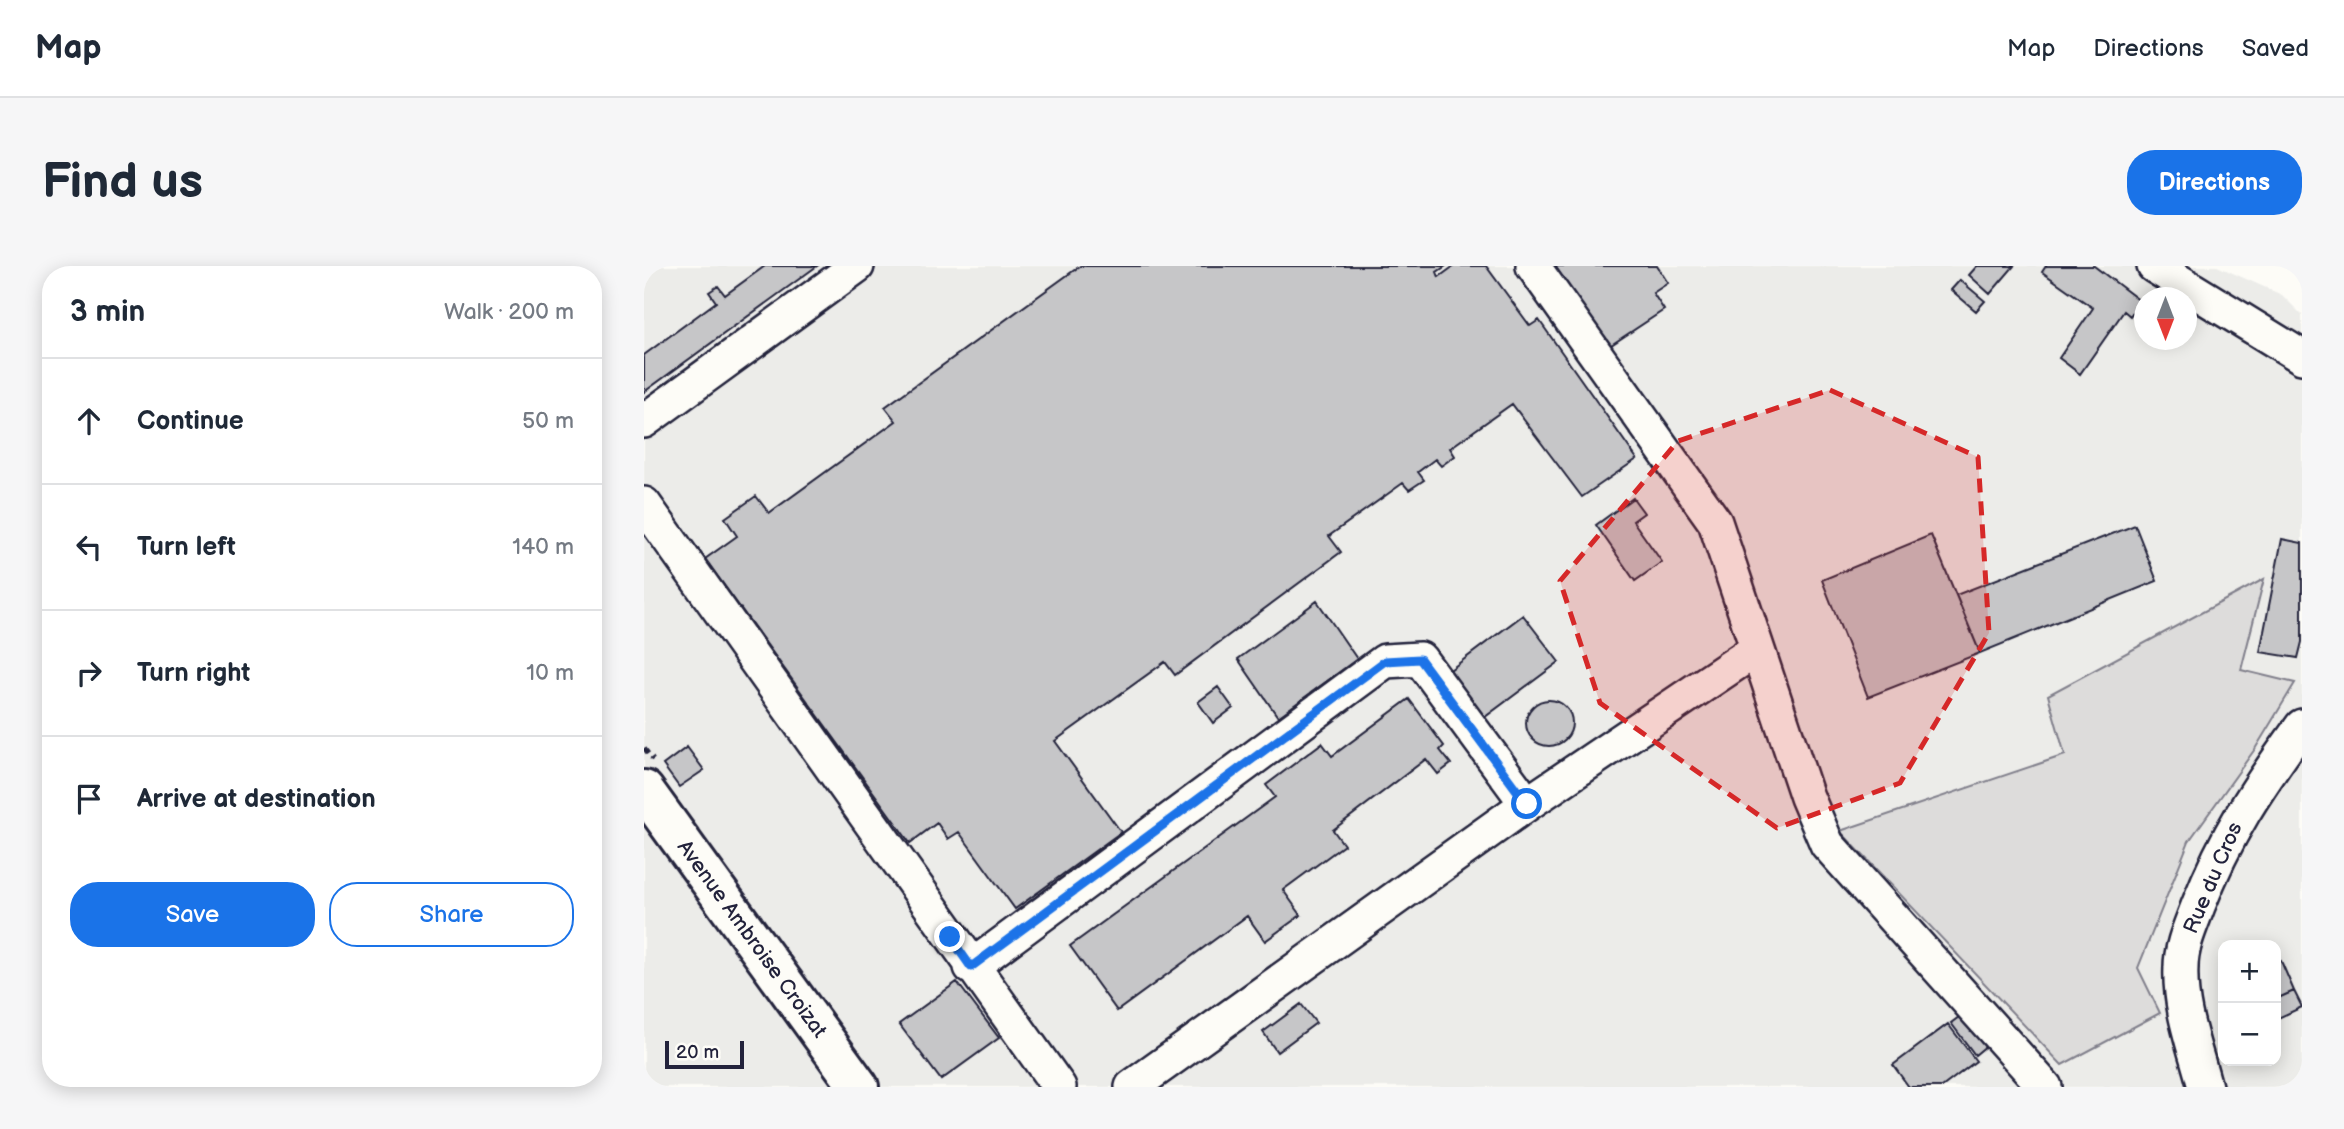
<!DOCTYPE html>
<html lang="en">
<head>
<meta charset="utf-8">
<style>
	body { margin:0; font-family:"Balsamiq Sans",sans-serif; background:#f6f6f7; color:#1f2937 }
	.controls { position:absolute; right:21px; bottom:21px; display:grid; overflow:hidden; border-radius:14px; box-shadow:0 4px 18px #0003 }
	.controls button { width:63px; height:63px; display:grid; place-items:center; padding:0; border:0; border-bottom:2px solid #e0e1e3; background:#fff; color:#1f2937; font:35px sans-serif }
	.compass { position:absolute; left:1490px; top:21px; width:63px; height:63px; border-radius:50%; background:#fff; box-shadow:0 4px 18px #0003; rotate:180deg }
	.scale { position:absolute; left:21px; bottom:18px; width:79px; box-sizing:border-box; padding-left:7px; border:4px solid #22223b; border-top:0; font-size:19px; line-height:24px; white-space:nowrap; color:#22223b; -webkit-text-stroke:5px #fdfcf7; paint-order:stroke }
	.stop { position:absolute; width:21px; height:21px; margin:-16px; border:5px solid #1a73e8; border-radius:50%; background:#fff }
	.stop.end { background:#1a73e8; border-color:#fff; box-shadow:0 2px 7px #0008 }
	.list { margin:0; padding:0; list-style:none }
	h2 { display:flex; justify-content:space-between; align-items:center; height:91px; margin:0; padding:0 28px; font-size:30px }
	h2 small { font-size:23px; font-weight:400; color:#747a83 }
	.list li { display:grid; grid-template-columns:46px 1fr auto; gap:21px; align-items:center; box-sizing:border-box; height:126px; padding:0 28px; border-top:2px solid #e0e1e3 }
	.list b { display:block; font-size:26px; white-space:nowrap }
	.list em { font-size:23px; font-style:normal; color:#747a83 }
	.actions { display:flex; gap:14px; padding:21px 28px }
	.actions a { flex:1; padding:16px 0; border:2px solid #1a73e8; border-radius:28px; text-align:center; font-size:24px; color:#1a73e8 }
	.actions .main { background:#1a73e8; color:#fff }
	.icon { flex:none; width:38px; height:38px; fill:none; stroke:currentColor; stroke-width:2; stroke-linecap:round; stroke-linejoin:round }
	.map { position:relative; flex:none; width:1658px; height:821px; overflow:hidden; border-radius:28px }
	header { display:flex; align-items:center; gap:42px; box-sizing:border-box; height:98px; padding:0 35px; background:#fff; border-bottom:2px solid #e0e1e3 }
	header strong { font-size:33px }
	nav { display:flex; gap:38px; margin-inline-start:auto; font-size:24px }
	.intro { display:flex; align-items:center; justify-content:space-between; box-sizing:border-box; height:168px; padding:0 42px }
	h1 { margin:0; font-size:49px }
	.button { padding:18px 32px; border-radius:28px; background:#1a73e8; color:#fff; font-size:24px; font-weight:700 }
	main { display:flex; gap:42px; padding:0 42px }
	aside { flex:1; background:#fff; border-radius:28px; box-shadow:0 4px 18px #0003 }
	.map>svg:first-child { display:block }
	.built { fill:#ecece9; fill-rule:evenodd }
	.green { fill:#dddcdb; stroke:#807f8b; stroke-width:2 }
	.building { fill:#c6c6c8; stroke:#22223b; stroke-width:2 }
	.lines { fill:none; stroke-linecap:round; stroke-linejoin:round }
	.minor-casing { stroke:#22223b; stroke-width:38 }
	.major-casing { stroke:#22223b; stroke-width:44 }
	.path { stroke:#22223b; stroke-width:4.5; stroke-dasharray:7 5; stroke-linecap:butt }
	.minor { stroke:#fdfcf7; stroke-width:33 }
	.major { stroke:#fdfcf7; stroke-width:38 }
	.route { stroke:#1a73e8; stroke-width:9 }
	.marked { fill:#d62828; fill-opacity:0.2; stroke:#d62828; stroke-width:5; stroke-dasharray:14 9; stroke-linejoin:round }
	.labels { text-anchor:middle; dominant-baseline:central; stroke-width:7; stroke-linejoin:round; paint-order:stroke }
	.street-label { font-size:21px; fill:#22223b; stroke:#fdfcf7 }
</style>
</head>
<body>
<header>
<strong>Map</strong>
<nav><a>Map</a><a>Directions</a><a>Saved</a></nav>
</header>
<div class="intro"><h1>Find us</h1><a class="button">Directions</a></div>
<main>
<aside>
<h2>3 min<small>Walk · 200 m</small></h2>
<ul class="list">
<li><svg class="icon" aria-label="ahead" viewBox="0 0 24 24"><path d="M12 20V5M6 11l6-6 6 6"/></svg><div><b>Continue</b></div><em>50 m</em></li>
<li><svg class="icon" aria-label="left" viewBox="0 0 24 24"><path d="M17 20v-9H6M10 6l-5 5 5 5"/></svg><div><b>Turn left</b></div><em>140 m</em></li>
<li><svg class="icon" aria-label="right" viewBox="0 0 24 24"><path d="M7 20v-9h11M14 6l5 5-5 5"/></svg><div><b>Turn right</b></div><em>10 m</em></li>
<li><svg class="icon" aria-label="arrive" viewBox="0 0 24 24"><path d="M6 21V4h12l-3 4 3 4H6"/></svg><div><b>Arrive at destination</b></div></li>
</ul>
<div class="actions"><a class="main">Save</a><a>Share</a></div>
</aside>
<div class="map">
<svg width="1658" height="821" viewBox="0 0 1658 821">
	<rect width="100%" height="100%" fill="#fdfcf7"/>
	<filter id="ink" filterUnits="userSpaceOnUse"><feTurbulence type="fractalNoise" baseFrequency=".0143" numOctaves="2"/><feDisplacementMap in="SourceGraphic" scale="14" xChannelSelector="R" yChannelSelector="G"/><feConvolveMatrix kernelMatrix="1 2 1 2 8 2 1 2 1" color-interpolation-filters="sRGB"/></filter>
	<g filter="url(#ink)">
		<path class="built" d="M 0,0 L 1573,0 L 1638,29 L 1658,49 L 1658,821 L 0,821 ZM 1500,32 L 1542,32 L 1542,74 L 1500,74 ZM 1579,679 L 1632,679 L 1632,795 L 1579,795 Z"/>
		<path class="green" d="M 1620,313 L 1597,404 L 1651,417 L 1611,483 L 1545,575 L 1494,702 L 1516,747 L 1418,799 L 1196,565 L 1421,489 L 1404,429 Z"/>
		<path class="building" d="M 121,0 L 173,0 L 0,126 L 0,89 L 72,36 L 65,26 L 74,20 L 81,29 Z
			M 436,0 L 802,0 L 793,6 L 795,11 L 810,0 L 842,0 L 886,60 L 895,54 L 993,193 L 938,231 L 868,138 L 806,182 L 811,190 L 797,200 L 791,193 L 774,206 L 780,214 L 765,224 L 759,217 L 685,270 L 697,286 L 531,409 L 521,396 L 411,475 L 477,566 L 371,643 L 315,566 L 304,573 L 293,557 L 266,577 L 61,293 L 93,270 L 81,252 L 112,230 L 125,247 L 252,155 L 241,141 Z
			M 911,0 L 1013,0 L 1024,17 L 1009,27 L 1020,44 L 964,81 Z
			M 1333,0 L 1370,0 L 1346,28 L 1325,9 Z
			M 1402,0 L 1450,0 L 1496,35 L 1486,50 L 1480,45 L 1436,108 L 1415,92 L 1449,42 L 1398,6 Z
			M 1316,14 L 1341,35 L 1332,45 L 1307,24 Z
			M 989,232 L 1000,247 L 989,255 L 1018,296 L 991,315 L 952,259 Z
			M 1491,259 L 1513,315 L 1336,387 L 1312,329 Z
			M 1287,269 L 1336,387 L 1224,431 L 1178,314 Z
			M 1638,273 L 1658,277 L 1658,376 L 1654,392 L 1616,386 Z
			M 673,335 L 713,393 L 634,451 L 594,393 Z
			M 879,349 L 915,396 L 837,454 L 802,407 Z
			M 574,421 L 589,442 L 569,457 L 554,436 Z
			M 765,433 L 800,480 L 796,484 L 807,498 L 794,508 L 782,493 L 689,564 L 700,579 L 639,624 L 657,649 L 621,675 L 603,650 L 473,745 L 426,680 L 631,531 L 622,519 L 678,477 L 688,490 Z
			M882 457a23 23 0 1 1 46 0a23 23 0 1 1-46 0Z
			M 43,481 L 60,504 L 35,521 L 19,499 Z
			M 1637,695 L 1650,725 L 1632,733 L 1632,697 Z
			M 313,716 L 355,772 L 297,814 L 255,758 Z
			M 1650,725 L 1658,741 L 1632,753 L 1632,733 Z
			M 657,738 L 672,757 L 633,786 L 619,766 Z
			M 1319,748 L 1343,779 L 1331,789 L 1307,757 Z
			M 1304,758 L 1332,795 L 1298,821 L 1265,821 L 1249,799 Z"/>
		<g class="lines">
			<defs>
				<path id="minor" d="M 889,0 L 1071,256 L 1163,531 L 1183,578 L 1401,821
					M 1510,0 L 1658,91
					M 0,155 L 213,0
					M 0,238 L 415,821
					M 327,701 L 741,395 L 776,393 L 883,538
					M 488,821 L 883,538 L 1113,383
					M 1561,821 C 1551,782 1535,742 1537,701 C 1537,680 1547,659 1554,640 C 1582,568 1613,522 1658,460"/>
				<path id="major" d="M 0,524 L 215,821"/>
			</defs>
			<use href="#minor" class="minor-casing"/>
			<use href="#major" class="major-casing"/>
			<path class="path" d="M 0,482 L 9,494"/>
			<use href="#minor" class="minor"/>
			<use href="#major" class="major"/>
		</g>
	</g>
	<g class="lines" filter="url(#ink)">
		<path class="route" d="M 306,671 L 327,701 L 741,395 L 776,393 L 883,538"/>
	</g>
	<path class="marked" d="M 1186,124 L 1334,191 L 1345,367 L 1256,517 L 1133,562 L 956,437 L 916,315 L 1034,175 Z"/>
	<g class="labels">
		<g class="street-label">
			<text transform="translate(1569 612) rotate(-67)">Rue du Cros</text>
			<text transform="translate(108 673) rotate(54)">Avenue Ambroise Croizat</text>
		</g>
	</g>
</svg>
<div class="controls">
<button>+</button>
<button>−</button>
</div>
<svg class="compass" viewBox="-18 -18 36 36"><path d="M0-13l5 13h-10z" fill="#e53935"/><path d="M0 13l5-13h-10z" fill="#747a83"/></svg>
<div class="scale">20 m</div>
<div class="stop" style="left:883px;top:538px"></div>
<div class="stop end" style="left:306px;top:671px"></div>
</div>
</main>
</body>
</html>
